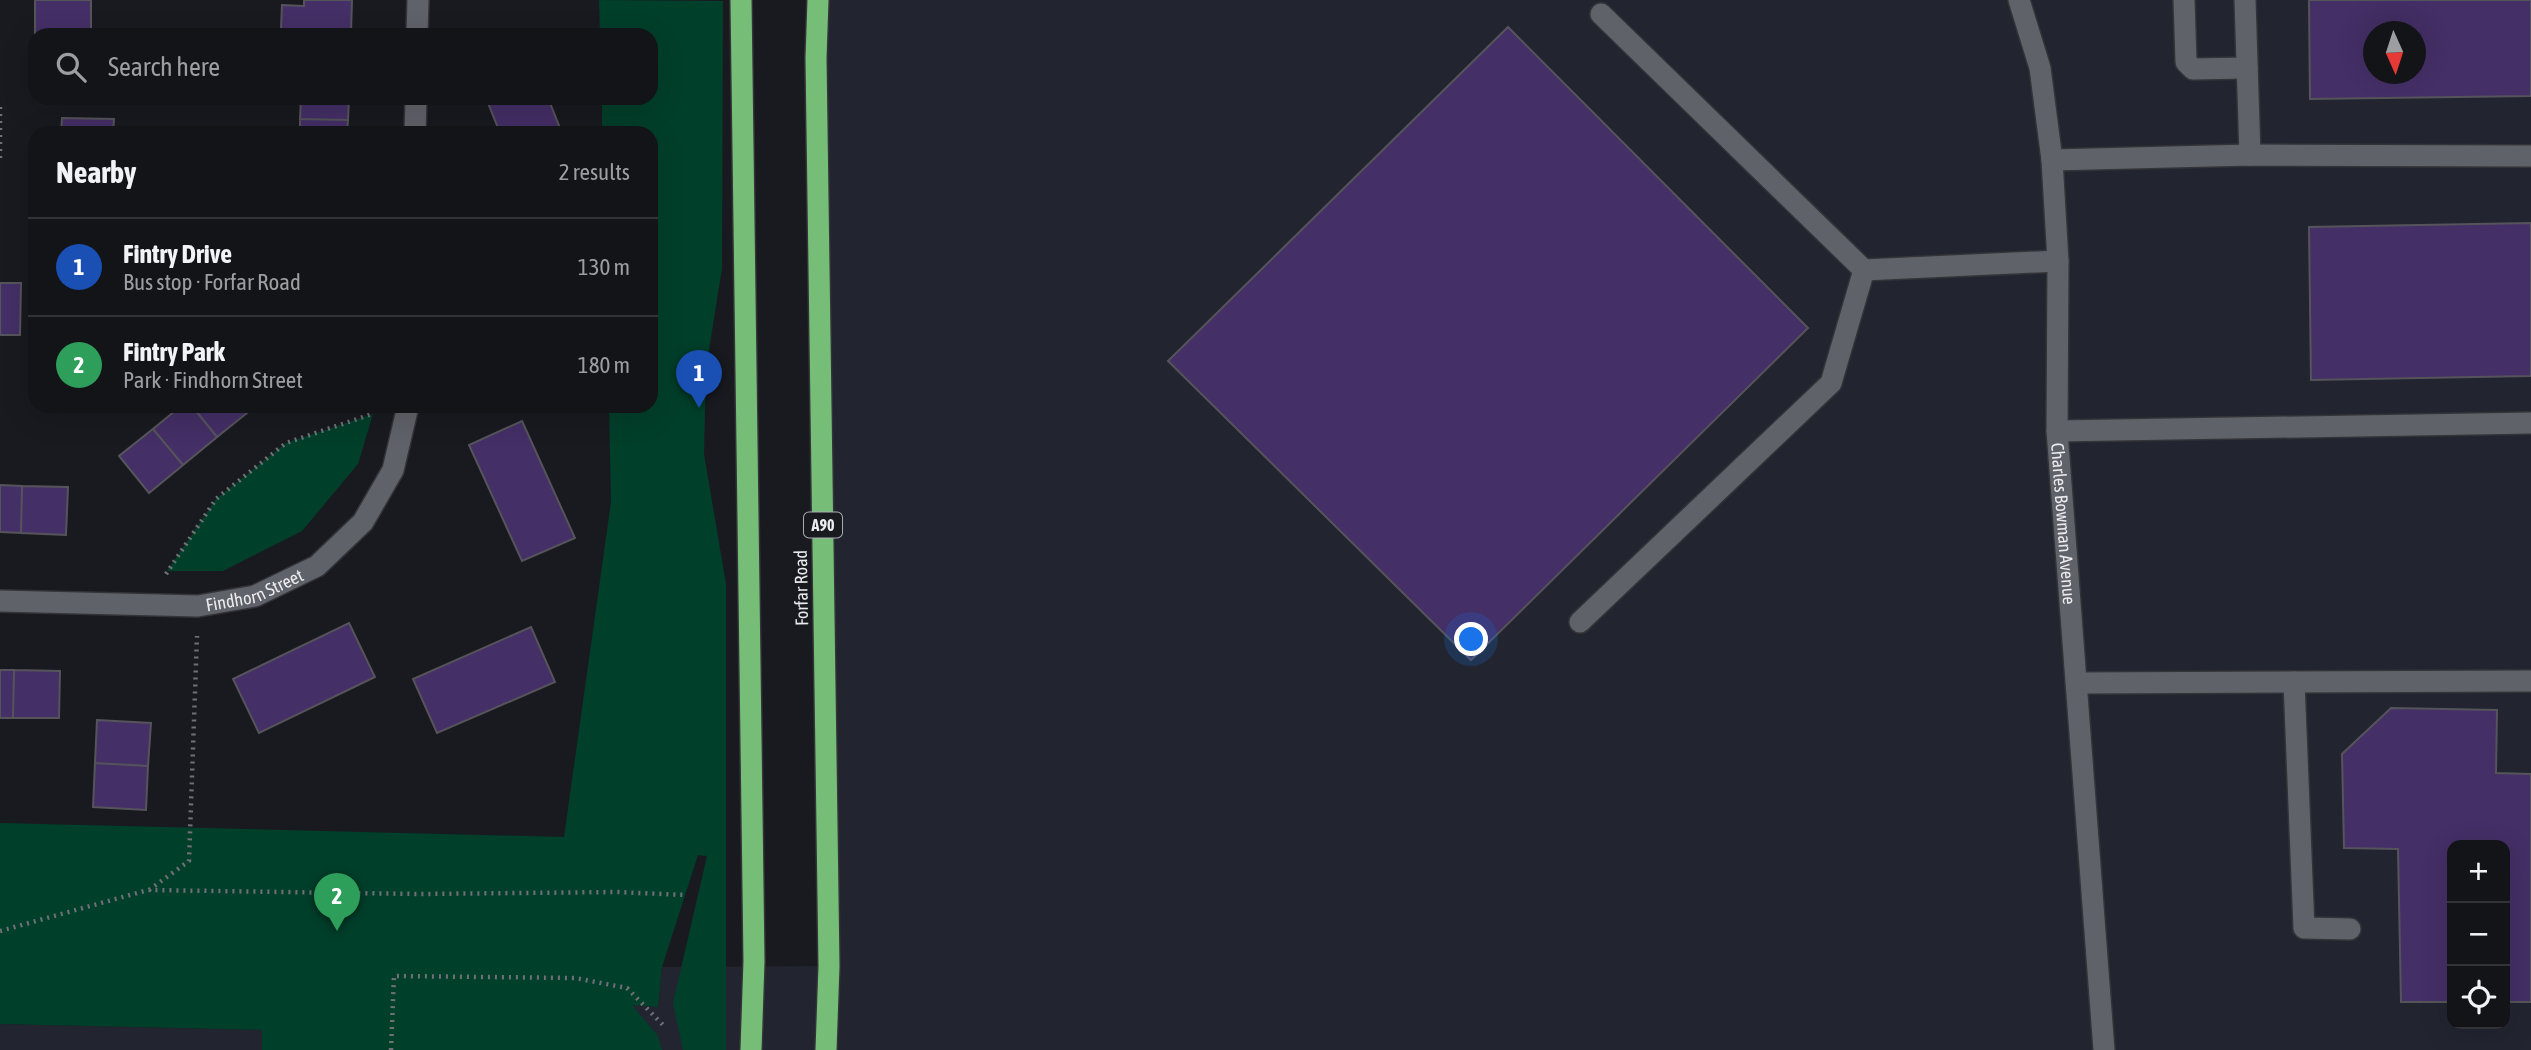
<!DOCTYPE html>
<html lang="en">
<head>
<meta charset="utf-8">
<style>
	body { margin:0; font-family:"Asap Condensed",sans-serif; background:#1c1d21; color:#f1f3f6 }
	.controls { position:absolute; right:21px; bottom:21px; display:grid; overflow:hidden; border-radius:14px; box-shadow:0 7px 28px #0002 }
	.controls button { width:63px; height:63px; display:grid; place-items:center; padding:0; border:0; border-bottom:2px solid #323337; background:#131418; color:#f1f3f6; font:35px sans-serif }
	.compass { position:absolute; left:2363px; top:21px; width:63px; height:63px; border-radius:50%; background:#131418; box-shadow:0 7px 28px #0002; rotate:177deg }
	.you { position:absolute; left:1472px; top:640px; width:24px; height:24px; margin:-18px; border:5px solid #fff; border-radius:50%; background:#1a73e8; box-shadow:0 0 0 10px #1a73e833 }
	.badge { display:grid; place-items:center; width:46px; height:46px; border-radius:50%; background:#fb87e5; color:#fff; font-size:23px; font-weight:700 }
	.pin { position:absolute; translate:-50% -58px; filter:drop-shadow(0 2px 4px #0008) }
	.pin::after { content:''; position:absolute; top:37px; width:24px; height:21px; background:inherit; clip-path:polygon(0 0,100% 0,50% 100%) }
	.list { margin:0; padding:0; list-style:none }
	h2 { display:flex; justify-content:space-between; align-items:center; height:91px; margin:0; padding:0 28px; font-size:30px }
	h2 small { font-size:23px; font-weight:400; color:#9d9ea2 }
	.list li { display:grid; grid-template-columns:46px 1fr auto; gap:21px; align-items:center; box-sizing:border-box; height:98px; padding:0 28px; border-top:2px solid #323337 }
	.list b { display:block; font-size:26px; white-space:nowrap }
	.list p { margin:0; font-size:23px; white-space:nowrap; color:#9d9ea2 }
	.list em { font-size:23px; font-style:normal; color:#9d9ea2 }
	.icon { flex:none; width:38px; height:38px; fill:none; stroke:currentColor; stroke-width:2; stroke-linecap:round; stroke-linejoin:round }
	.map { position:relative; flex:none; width:2531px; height:1050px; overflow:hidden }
	.search { position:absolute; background:#131418; box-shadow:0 7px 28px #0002; left:28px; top:28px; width:630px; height:77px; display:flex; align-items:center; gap:18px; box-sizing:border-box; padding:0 24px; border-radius:21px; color:#9d9ea2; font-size:26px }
	.panel { position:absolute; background:#131418; box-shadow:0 7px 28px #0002; left:28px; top:126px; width:630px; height:287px; border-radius:21px }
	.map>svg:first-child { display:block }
	.built { fill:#222530; fill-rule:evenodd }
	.green { fill:#003f2a }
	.building { fill:#442f66; stroke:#56545b; stroke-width:2; fill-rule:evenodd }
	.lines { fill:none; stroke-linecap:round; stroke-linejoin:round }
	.minor-casing { stroke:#333438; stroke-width:24 }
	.highway-casing { stroke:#333438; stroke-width:24 }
	.path { stroke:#707176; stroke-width:4.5; stroke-dasharray:2 5; stroke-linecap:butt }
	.minor { stroke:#606269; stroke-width:21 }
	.highway { stroke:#76be78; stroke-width:21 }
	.labels { text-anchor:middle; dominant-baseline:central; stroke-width:5; stroke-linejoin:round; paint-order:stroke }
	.shield { fill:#191a20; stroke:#abacb1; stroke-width:2 }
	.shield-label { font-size:16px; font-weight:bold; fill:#eaebef }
	.street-label { font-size:18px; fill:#eaebef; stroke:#191a20 }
</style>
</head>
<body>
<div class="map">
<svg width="2531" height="1050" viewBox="0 0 2531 1050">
	<rect width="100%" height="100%" fill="#191a20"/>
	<path class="built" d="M 810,0 L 2531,0 L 2531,1050 L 0,1050 L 0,1024 L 262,1030 L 531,995 L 658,1007 L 662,967 L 829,966 ZM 2374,32 L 2416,32 L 2416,74 L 2374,74 ZM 2452,845 L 2505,845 L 2505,1024 L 2452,1024 Z"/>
	<path class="green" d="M 599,0 L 723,1 L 722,268 L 706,369 L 704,454 L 726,584 L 726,1050 L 683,1050 L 673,1003 L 707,856 L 698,855 L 662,967 L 658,1007 L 632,1005 L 658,1036 L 662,1050 L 262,1050 L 262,1030 L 0,1024 L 0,823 L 564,837 L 611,502 L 609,406 L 651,406 L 651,133 L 602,133 L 602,98 L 651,98 L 651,35 L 600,35 Z
		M 373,414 L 358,464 L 302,531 L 223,571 L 167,571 L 216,499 L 286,443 Z"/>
	<path class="building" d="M 35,0 L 91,0 L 91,35 L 35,35 Z
		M 304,0 L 352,0 L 351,32 L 281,29 L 282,5 L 304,6 Z
		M 2309,0 L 2531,0 L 2531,96 L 2310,99 ZM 2374,32 L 2416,32 L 2416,74 L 2374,74 Z
		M 1508,27 L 1808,328 L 1471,660 L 1168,361 Z
		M 303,30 L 351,32 L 351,35 L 303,35 Z
		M 301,98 L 349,98 L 348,120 L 300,119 Z
		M 486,98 L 548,98 L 562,133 L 500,133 Z
		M 62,118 L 114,119 L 113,133 L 61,133 Z
		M 300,119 L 348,120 L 347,133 L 300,133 Z
		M 2531,223 L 2531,376 L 2311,380 L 2309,227 Z
		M 0,283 L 21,283 L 20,335 L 0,335 Z
		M 181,406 L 192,406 L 217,437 L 183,465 L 153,429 Z
		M 192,406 L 249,406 L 252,409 L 217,437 Z
		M 522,421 L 575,538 L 522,561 L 469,445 Z
		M 153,429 L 183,465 L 149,493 L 119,456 Z
		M 0,485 L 22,486 L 21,533 L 0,532 Z
		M 22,486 L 68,487 L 66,535 L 21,533 Z
		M 349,623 L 375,677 L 259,733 L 233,679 Z
		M 531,627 L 555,682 L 437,733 L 413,679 Z
		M 0,670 L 14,670 L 13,718 L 0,718 Z
		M 14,670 L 60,671 L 59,718 L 13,718 Z
		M 2391,708 L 2497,710 L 2496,773 L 2531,774 L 2531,1002 L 2505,1002 L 2505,845 L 2452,845 L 2452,1002 L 2401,1002 L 2398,849 L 2344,848 L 2342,754 Z
		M 97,720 L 151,723 L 148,766 L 95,763 Z
		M 95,763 L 148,766 L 146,810 L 93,807 Z"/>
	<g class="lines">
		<defs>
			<g id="minor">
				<path id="s1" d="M 2019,0 L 2040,68 L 2052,160 L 2058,261 L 2057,431 L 2104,1050"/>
				<path d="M 2184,0 L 2186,62 L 2193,69 L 2247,68"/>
				<path d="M 2245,0 L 2250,155"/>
				<path d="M 1601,14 L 1864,270"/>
				<path d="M 417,35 L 418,0"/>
				<path d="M 415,133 L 416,98"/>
				<path d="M 2052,160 L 2250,155 L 2531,156"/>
				<path d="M 2057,431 L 2531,423"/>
				<path id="s2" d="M 0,601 L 198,606 L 255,596 L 317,566 L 363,522 L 393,470 L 408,406"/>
				<path d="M 1580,622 L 1831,383 L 1864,270 L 2058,261"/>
				<path d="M 2294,682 L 2304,928 L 2350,929"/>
				<path d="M 2077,683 L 2531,681"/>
			</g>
			<path id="highway" d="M 741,0 L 754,961 L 751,1050
				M 818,0 L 816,58 L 829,966 L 826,1050"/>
		</defs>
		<use href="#minor" class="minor-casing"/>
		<use href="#highway" class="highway-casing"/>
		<path class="path" d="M 0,107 L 0,160
			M 166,574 L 216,499 L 286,443 L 372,414
			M 149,890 L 189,861 L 197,636
			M 0,931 L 148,890 L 419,894 L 617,892 L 686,895
			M 391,1050 L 394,976 L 575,978 L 627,988 L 664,1026"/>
		<use href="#minor" class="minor"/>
		<use href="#highway" class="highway"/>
	</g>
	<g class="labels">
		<rect class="shield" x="804" y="512.5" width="38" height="25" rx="5"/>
		<g class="shield-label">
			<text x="823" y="525">A90</text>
		</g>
		<g class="street-label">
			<text stroke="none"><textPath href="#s1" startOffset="528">Charles Bowman Avenue</textPath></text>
			<text stroke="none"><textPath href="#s2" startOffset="257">Findhorn Street</textPath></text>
			<text transform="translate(801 588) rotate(-91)">Forfar Road</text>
		</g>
	</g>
</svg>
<div class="controls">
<button>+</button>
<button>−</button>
<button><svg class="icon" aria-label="locate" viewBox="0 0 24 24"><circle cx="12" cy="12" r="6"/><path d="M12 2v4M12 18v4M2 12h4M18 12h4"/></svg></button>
</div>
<svg class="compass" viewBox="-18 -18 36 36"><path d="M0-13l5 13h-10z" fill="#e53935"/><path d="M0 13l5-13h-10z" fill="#9d9ea2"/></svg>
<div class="you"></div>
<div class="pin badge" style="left:699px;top:408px;background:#1a4fb4">1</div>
<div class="pin badge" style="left:337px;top:931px;background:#2e9e5b">2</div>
<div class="search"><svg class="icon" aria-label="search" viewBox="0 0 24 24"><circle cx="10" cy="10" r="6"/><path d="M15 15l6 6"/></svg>Search here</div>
<section class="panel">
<h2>Nearby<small>2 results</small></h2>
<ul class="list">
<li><span class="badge" style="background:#1a4fb4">1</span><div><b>Fintry Drive</b><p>Bus stop · Forfar Road</p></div><em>130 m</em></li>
<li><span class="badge" style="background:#2e9e5b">2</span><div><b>Fintry Park</b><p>Park · Findhorn Street</p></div><em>180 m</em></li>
</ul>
</section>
</div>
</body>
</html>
